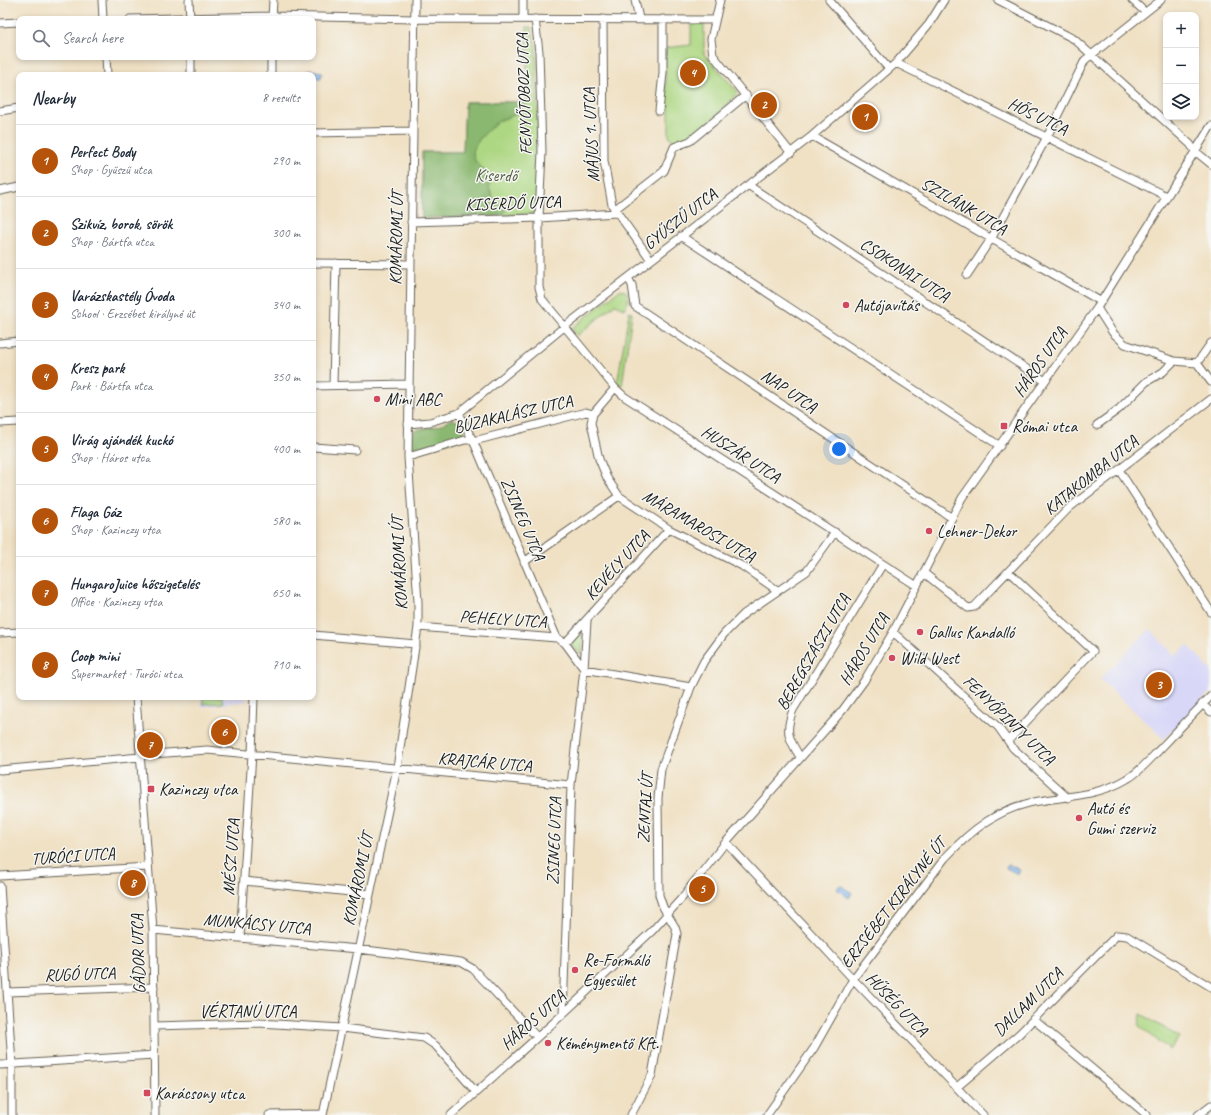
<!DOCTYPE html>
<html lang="en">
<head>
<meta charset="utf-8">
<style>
	body { margin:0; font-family:Caveat,sans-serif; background:#f6f6f7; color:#1f2937 }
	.controls { position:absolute; right:12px; top:12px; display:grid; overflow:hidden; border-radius:8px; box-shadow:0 2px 6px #0003 }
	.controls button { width:36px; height:36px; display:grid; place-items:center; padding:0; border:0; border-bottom:1px solid #e0e1e3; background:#fff; color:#1f2937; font:20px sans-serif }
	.you { position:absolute; left:839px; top:449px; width:14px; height:14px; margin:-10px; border:3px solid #fff; border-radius:50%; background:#1a73e8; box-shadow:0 0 0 6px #1a73e833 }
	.badge { display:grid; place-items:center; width:26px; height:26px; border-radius:50%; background:#b45309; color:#fff; font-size:13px; font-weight:700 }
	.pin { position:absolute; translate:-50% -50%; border:2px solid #fff; box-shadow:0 1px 4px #0006 }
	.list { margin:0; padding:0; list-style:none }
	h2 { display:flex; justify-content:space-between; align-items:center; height:52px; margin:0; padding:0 16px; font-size:17px }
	h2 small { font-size:13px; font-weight:400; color:#747a83 }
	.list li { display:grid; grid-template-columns:26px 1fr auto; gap:12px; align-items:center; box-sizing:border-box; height:72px; padding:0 16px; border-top:1px solid #e0e1e3 }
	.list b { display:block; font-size:15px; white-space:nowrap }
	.list p { margin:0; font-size:13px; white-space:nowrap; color:#747a83 }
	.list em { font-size:13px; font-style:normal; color:#747a83 }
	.icon { flex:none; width:22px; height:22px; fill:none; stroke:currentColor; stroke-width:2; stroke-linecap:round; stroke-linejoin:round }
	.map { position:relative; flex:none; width:1211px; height:1115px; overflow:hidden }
	.search { position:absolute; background:#fff; box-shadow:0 2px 6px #0003; left:16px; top:16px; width:300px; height:44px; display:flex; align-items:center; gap:10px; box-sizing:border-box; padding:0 14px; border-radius:8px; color:#747a83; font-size:15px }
	.panel { position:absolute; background:#fff; box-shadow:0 2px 6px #0003; left:16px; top:72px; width:300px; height:628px; border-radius:8px }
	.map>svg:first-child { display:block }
	.built { fill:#d8d7f8 }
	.green { fill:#add782; stroke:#647a4f }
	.forest { fill:#8ab870; stroke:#536a46 }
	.water { fill:#7bb2ea; stroke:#4c6783 }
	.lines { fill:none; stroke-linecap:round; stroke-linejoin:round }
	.minor-casing { stroke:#666157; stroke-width:9 }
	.minor { stroke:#fff; stroke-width:7 }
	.poi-dot { fill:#d1495b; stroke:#f6f6f2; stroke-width:1.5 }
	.labels { text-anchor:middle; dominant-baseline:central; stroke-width:3; stroke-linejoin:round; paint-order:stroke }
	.street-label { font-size:17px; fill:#1c1c1c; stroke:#f6f6f2 }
	.park-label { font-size:17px; fill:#4f5d40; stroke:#f6f6f2 }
	.poi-label { font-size:17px; fill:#1c1c1c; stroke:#f6f6f2; text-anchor:start }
</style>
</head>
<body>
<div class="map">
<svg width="1211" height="1115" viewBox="0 0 1211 1115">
	<rect width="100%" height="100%" fill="#f6f6f2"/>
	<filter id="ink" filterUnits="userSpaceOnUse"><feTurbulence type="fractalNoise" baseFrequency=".025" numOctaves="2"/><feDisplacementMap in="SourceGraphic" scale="8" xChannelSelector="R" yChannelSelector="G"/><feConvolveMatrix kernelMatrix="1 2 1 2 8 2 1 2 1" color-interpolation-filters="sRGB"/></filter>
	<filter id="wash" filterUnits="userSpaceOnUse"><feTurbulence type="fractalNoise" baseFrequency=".012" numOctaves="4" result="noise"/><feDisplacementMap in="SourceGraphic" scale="16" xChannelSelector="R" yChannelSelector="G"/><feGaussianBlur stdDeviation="0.9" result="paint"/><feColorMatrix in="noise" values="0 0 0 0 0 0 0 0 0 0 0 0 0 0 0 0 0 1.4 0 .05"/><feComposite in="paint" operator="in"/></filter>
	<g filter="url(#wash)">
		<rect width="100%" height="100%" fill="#f0e1c4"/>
		<path class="built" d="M 1150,629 L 1175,656 L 1188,645 L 1211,671 L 1211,691 L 1164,739 L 1100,679 Z
			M 201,697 L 246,697 L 246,701 L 202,707 Z"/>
		<path class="green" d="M 691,24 L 704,24 L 704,54 L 738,92 C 728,105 691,143 675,143 L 669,136 L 669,104 L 666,104 L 665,48 L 691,45 Z
			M 527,27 L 531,27 L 536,46 L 539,150 L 535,214 L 422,218 L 422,152 L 463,152 L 465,102 L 527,102 Z
			M 621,289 L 627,292 L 628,300 L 624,309 L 615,304 L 577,336 L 572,328 Z
			M 629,312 L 632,313 L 622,386 L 617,384 Z
			M 582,631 L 583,631 L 582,655 L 570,644 Z
			M 203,697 L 222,697 L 223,703 L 203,704 Z
			M 1141,1014 L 1179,1037 L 1170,1050 L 1139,1026 Z"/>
		<path class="forest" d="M 465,102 L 527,102 C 526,105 524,108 522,110 C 516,116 506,117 499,121 C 490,128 469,145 474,158 C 477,167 488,170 492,178 L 489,188 L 493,198 L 501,203 L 506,211 L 501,216 L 422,218 L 422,152 L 463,152 Z
			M 452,419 L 459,422 L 464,431 L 461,439 L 416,451 L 413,449 L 411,437 L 415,430 L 438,426 Z"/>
		<path class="water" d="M 311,70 L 322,72 L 321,78 L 313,78 L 313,75 L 307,75 L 308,71 Z
			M 1008,864 L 1020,870 L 1018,874 L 1006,868 Z
			M 840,885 L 852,893 L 849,898 L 837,889 Z"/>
	</g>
	<g filter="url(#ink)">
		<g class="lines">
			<defs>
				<path id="minor" d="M 102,0 L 103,19
					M 189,0 L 190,19
					M 523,0 L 523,19
					M 635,0 L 639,19
					M 720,0 L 711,39 L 713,55 L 791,153
					M 829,0 L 889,69
					M 998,0 L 1074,39 L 1190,144 L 1195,151 L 1211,164
					M 1132,0 L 1145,12
					M 130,19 L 272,16 L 415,19 L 715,20
					M 272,19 L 273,0
					M 535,19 L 539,52 L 542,151 L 539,218 L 539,287 L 542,299 L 615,388 L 625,397 L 917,586
					M 603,19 L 604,161 L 612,205 L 651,260
					M 0,23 L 19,22
					M 106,57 L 107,75
					M 191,57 L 191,75
					M 896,63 L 1166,196
					M 271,75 L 271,57
					M 0,111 L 19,108
					M 659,111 L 663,73 L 663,19
					M 313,133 L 412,131
					M 812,136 L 1100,301
					M 748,185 L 1045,381
					M 0,191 L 19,187
					M 614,210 L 664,171 L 674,147 L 690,141 L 746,95
					M 411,222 L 539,218 L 616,213
					M 681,236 L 1000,446
					M 313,263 L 411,264
					M 967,275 L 991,239 L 1047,137 L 1085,60 L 1161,0
					M 628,278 L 632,285 L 635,306 L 952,518
					M 1097,308 L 1113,333 L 1125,344 L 1174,361 L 1197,363
					M 0,343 L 19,341
					M 1197,363 L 1211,343
					M 1197,363 L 1211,382
					M 333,385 L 336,263
					M 313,386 L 408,384
					M 459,413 L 475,445 L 557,638
					M 593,414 L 591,423 L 599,459 L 607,478 L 619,496 L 669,529 L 742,566 L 777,590
					M 0,423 L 19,422
					M 408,424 L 430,422 L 459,413 L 564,327 L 812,136 L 896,63 L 929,24 L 944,0
					M 1097,425 L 1119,409 L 1146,382 L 1163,372 L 1174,361
					M 313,447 L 355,450
					M 408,457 L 465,440 L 478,440 L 586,412 L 593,414 L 615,388
					M 1119,470 L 1211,612
					M 524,562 L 619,496
					M 924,573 L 968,608 L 974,607 L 1069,508 L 1211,399
					M 418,627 L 557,638 L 565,643 L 584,669 L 691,687
					M 893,632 L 998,727 L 1013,748 L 1068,798
					M 0,633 L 19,632
					M 313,635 L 416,644
					M 565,643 L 669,529
					M 136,697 L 153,930 L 155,1115
					M 1202,704 L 1211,712
					M 1008,741 L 1093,651 L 1009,572
					M 140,755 L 207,750 L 571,785
					M 800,757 C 788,738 785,731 793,710 L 883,564
					M 0,770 L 140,757
					M 726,842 L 853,979 L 983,1115
					M 0,876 L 148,867
					M 244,881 L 370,894
					M 0,886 L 12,1064 L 12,1115
					M 153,930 L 358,949 L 461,962 L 473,969 L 537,1037
					M 240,938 L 252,754 L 254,697
					M 7,992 L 154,987
					M 563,1014 L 571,785 L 584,669 L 587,621
					M 1033,1019 L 1147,1115
					M 154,1026 L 259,1023 L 342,1028 L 424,1038 L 436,1046 L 476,1092
					M 0,1065 L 154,1055
					M 957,1087 L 1019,1034 L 1117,935 L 1127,936 L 1211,987
					M 269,1115 L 323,1114
					M 323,1115 L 397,768 L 418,627 L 418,602 L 408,457 L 415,0
					M 451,1115 L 563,1014 L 652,931 L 681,899 L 726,842 L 842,711 L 864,681 L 893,632 L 962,498 L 1097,308 L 1211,126
					M 631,1115 L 652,1075 L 677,934 L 675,927 L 663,907 L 659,895 L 658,798 L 661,769 L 691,687 L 704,661 L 724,634 L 744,614 L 807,571 L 835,532
					M 767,1115 L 814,1048 L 853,979 L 945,858 C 971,830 1000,807 1039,801 C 1069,796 1101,795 1127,779 C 1140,772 1150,759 1161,748 C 1177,731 1194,713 1211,696
					M 1198,1115 L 1211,1105"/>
			</defs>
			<use href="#minor" class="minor-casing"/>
			<use href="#minor" class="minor"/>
		</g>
	</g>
	<g class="poi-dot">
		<circle cx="846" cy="305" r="4"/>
		<circle cx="377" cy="399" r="4"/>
		<rect x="1000" y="422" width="8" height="8" rx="2"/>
		<circle cx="929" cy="531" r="4"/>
		<circle cx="920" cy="632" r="4"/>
		<circle cx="892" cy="658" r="4"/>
		<rect x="147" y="785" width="8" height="8" rx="2"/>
		<circle cx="1079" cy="818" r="4"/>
		<circle cx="575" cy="970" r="4"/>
		<circle cx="548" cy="1043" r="4"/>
		<rect x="143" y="1089" width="8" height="8" rx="2"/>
	</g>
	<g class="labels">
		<g class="street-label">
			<text transform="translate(524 94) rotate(-92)">FENYŐTOBOZ UTCA</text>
			<text transform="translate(1038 116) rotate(26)">HŐS UTCA</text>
			<text transform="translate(591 135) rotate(-93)">MÁJUS 1. UTCA</text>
			<text transform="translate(513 203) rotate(-2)">KISERDŐ UTCA</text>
			<text transform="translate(964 206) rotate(30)">SZILÁNK UTCA</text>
			<text transform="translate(680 219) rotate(-38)">GYŰSZŰ UTCA</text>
			<text transform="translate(396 238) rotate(-89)">KOMÁROMI ÚT</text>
			<text transform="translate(905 270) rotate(33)">CSOKONAI UTCA</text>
			<text transform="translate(1040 362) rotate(-55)">HÁROS UTCA</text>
			<text transform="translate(789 391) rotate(34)">NAP UTCA</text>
			<text transform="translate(513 414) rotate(-13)">BÚZAKALÁSZ UTCA</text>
			<text transform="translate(741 454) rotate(33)">HUSZÁR UTCA</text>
			<text transform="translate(1091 475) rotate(-39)">KATAKOMBA UTCA</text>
			<text transform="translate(523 519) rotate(67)">ZSINEG UTCA</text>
			<text transform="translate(699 526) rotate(30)">MÁRAMAROSI UTCA</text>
			<text transform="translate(399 563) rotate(-93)">KOMÁROMI ÚT</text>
			<text transform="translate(617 565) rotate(-48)">KEVÉLY UTCA</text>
			<text transform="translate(503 619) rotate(4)">PEHELY UTCA</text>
			<text transform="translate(864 649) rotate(-59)">HÁROS UTCA</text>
			<text transform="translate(813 652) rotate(-60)">BEREGSZÁSZI UTCA</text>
			<text transform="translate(1009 720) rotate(44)">FENYŐPINTY UTCA</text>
			<text transform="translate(485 762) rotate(5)">KRAJCÁR UTCA</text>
			<text transform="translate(645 808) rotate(-87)">ZENTAI ÚT</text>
			<text transform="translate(554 841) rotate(-88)">ZSINEG UTCA</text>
			<text transform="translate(73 856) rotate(-4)">TURÓCI UTCA</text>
			<text transform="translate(231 857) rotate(-86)">MÉSZ UTCA</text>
			<text transform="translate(358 879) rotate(-78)">KOMÁROMI ÚT</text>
			<text transform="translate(893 903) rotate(-52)">ERZSÉBET KIRÁLYNÉ ÚT</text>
			<text transform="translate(257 924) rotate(5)">MUNKÁCSY UTCA</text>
			<text transform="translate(138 954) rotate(-92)">GÁDOR UTCA</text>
			<text transform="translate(80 974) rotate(-2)">RUGÓ UTCA</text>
			<text transform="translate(1028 1002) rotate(-44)">DALLAM UTCA</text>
			<text transform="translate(897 1004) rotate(46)">HŰSÉG UTCA</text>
			<text x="248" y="1011">VÉRTANÚ UTCA</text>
			<text transform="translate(533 1020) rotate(-42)">HÁROS UTCA</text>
		</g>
		<g class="park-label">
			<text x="496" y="175">Kiserdő</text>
		</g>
		<g class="poi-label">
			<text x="854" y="305">Autójavítás</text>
			<text x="385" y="399">Mini ABC</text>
			<text x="1012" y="426">Római utca</text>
			<text x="937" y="531">Lehner-Dekor</text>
			<text x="928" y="632">Gallus Kandalló</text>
			<text x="900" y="658">Wild West</text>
			<text x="159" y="789">Kazinczy utca</text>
			<text x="1087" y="808">Autó és<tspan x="1087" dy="20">Gumi szerviz</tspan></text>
			<text x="583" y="960">Re-Formáló<tspan x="583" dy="20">Egyesület</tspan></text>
			<text x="556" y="1043">Kéménymentő Kft.</text>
			<text x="155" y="1093">Karácsony utca</text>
		</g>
	</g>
</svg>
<div class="controls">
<button>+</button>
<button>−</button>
<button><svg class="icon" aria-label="layers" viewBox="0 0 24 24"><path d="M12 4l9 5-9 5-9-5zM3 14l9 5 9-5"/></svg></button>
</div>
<div class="you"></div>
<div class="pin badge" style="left:865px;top:117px">1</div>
<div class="pin badge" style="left:764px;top:105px">2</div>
<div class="pin badge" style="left:1159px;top:685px">3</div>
<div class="pin badge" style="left:693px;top:73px">4</div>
<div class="pin badge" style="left:702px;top:889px">5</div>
<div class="pin badge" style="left:224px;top:732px">6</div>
<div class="pin badge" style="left:150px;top:745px">7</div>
<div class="pin badge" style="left:133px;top:883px">8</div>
<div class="search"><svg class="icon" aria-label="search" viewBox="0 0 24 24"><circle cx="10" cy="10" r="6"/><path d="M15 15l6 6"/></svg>Search here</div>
<section class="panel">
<h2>Nearby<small>8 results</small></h2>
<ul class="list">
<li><span class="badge">1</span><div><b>Perfect Body</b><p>Shop · Gyűszű utca</p></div><em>290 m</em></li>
<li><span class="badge">2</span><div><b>Szikvíz, borok, sörök</b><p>Shop · Bártfa utca</p></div><em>300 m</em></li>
<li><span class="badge">3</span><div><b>Varázskastély Óvoda</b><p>School · Erzsébet királyné út</p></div><em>340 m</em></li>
<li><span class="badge">4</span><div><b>Kresz park</b><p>Park · Bártfa utca</p></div><em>350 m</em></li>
<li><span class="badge">5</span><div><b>Virág ajándék kuckó</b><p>Shop · Háros utca</p></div><em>400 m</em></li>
<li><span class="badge">6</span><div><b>Flaga Gáz</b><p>Shop · Kazinczy utca</p></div><em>580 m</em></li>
<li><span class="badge">7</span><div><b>HungaroJuice hőszigetelés</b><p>Office · Kazinczy utca</p></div><em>650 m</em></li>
<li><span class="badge">8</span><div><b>Coop mini</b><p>Supermarket · Turóci utca</p></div><em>710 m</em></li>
</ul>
</section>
</div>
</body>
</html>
